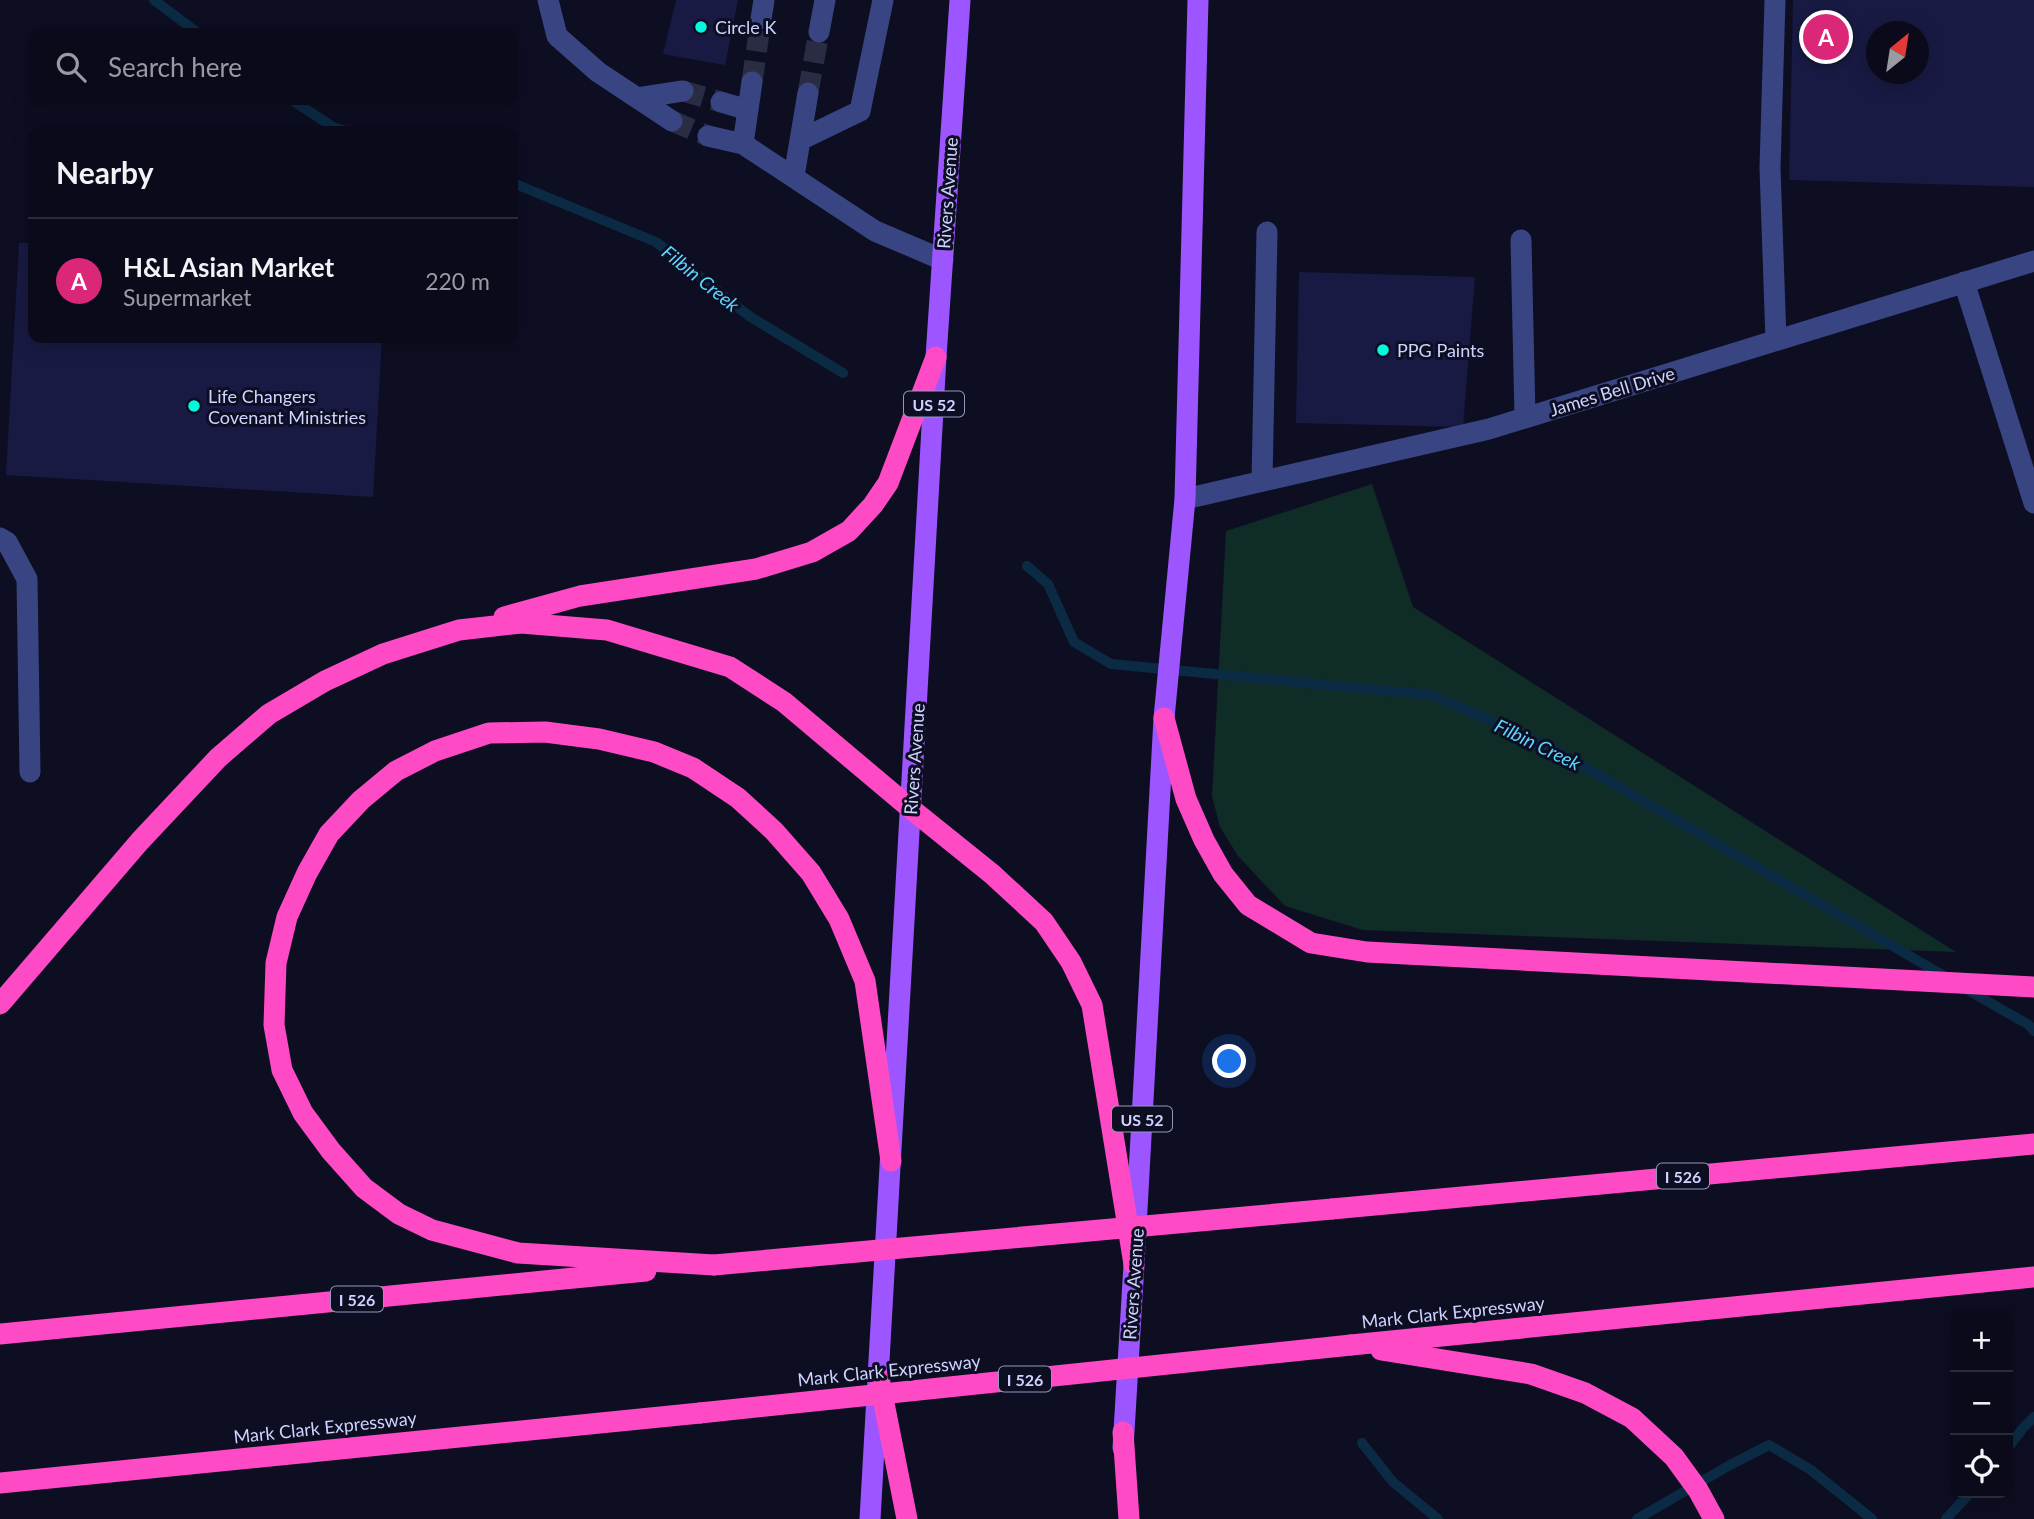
<!DOCTYPE html>
<html lang="en">
<head>
<meta charset="utf-8">
<style>
	body { margin:0; font-family:Lato,sans-serif; background:#181827; color:#f1f3f6 }
	.controls { position:absolute; right:21px; bottom:21px; display:grid; overflow:hidden; border-radius:14px; box-shadow:0 4px 18px #0003 }
	.controls button { width:63px; height:63px; display:grid; place-items:center; padding:0; border:0; border-bottom:2px solid #2a2b39; background:#0a0a1a; color:#f1f3f6; font:35px sans-serif }
	.compass { position:absolute; left:1866px; top:21px; width:63px; height:63px; border-radius:50%; background:#0a0a1a; box-shadow:0 4px 18px #0003; rotate:30deg }
	.you { position:absolute; left:1230px; top:1062px; width:24px; height:24px; margin:-18px; border:5px solid #fff; border-radius:50%; background:#1a73e8; box-shadow:0 0 0 10px #1a73e833 }
	.badge { display:grid; place-items:center; width:46px; height:46px; border-radius:50%; background:#db2777; color:#fff; font-size:23px; font-weight:700 }
	.pin { position:absolute; translate:-50% -50%; border:4px solid #fff; box-shadow:0 2px 7px #0006 }
	.list { margin:0; padding:0; list-style:none }
	h2 { display:flex; justify-content:space-between; align-items:center; height:91px; margin:0; padding:0 28px; font-size:30px }
	h2 small { font-size:23px; font-weight:400; color:#999aa2 }
	.list li { display:grid; grid-template-columns:46px 1fr auto; gap:21px; align-items:center; box-sizing:border-box; height:126px; padding:0 28px; border-top:2px solid #2a2b39 }
	.list b { display:block; font-size:26px; white-space:nowrap }
	.list p { margin:0; font-size:23px; white-space:nowrap; color:#999aa2 }
	.list em { font-size:23px; font-style:normal; color:#999aa2 }
	.icon { flex:none; width:38px; height:38px; fill:none; stroke:currentColor; stroke-width:2; stroke-linecap:round; stroke-linejoin:round }
	.map { position:relative; flex:none; width:2034px; height:1519px; overflow:hidden }
	.search { position:absolute; background:#0a0a1a; box-shadow:0 4px 18px #0003; left:28px; top:28px; width:490px; height:77px; display:flex; align-items:center; gap:18px; box-sizing:border-box; padding:0 24px; border-radius:14px; color:#999aa2; font-size:26px }
	.panel { position:absolute; background:#0a0a1a; box-shadow:0 4px 18px #0003; left:28px; top:126px; width:490px; height:217px; border-radius:14px }
	.map>svg:first-child { display:block }
	.green { fill:#102c26 }
	.lines { fill:none; stroke-linecap:round; stroke-linejoin:round }
	.stream { stroke:#0b2b44; stroke-width:10 }
	.building { fill:#191a43; fill-rule:evenodd }
	.minor-tunnel { stroke:#2a2c43; stroke-width:21; stroke-dasharray:21 10; stroke-linecap:butt }
	.minor { stroke:#384582; stroke-width:21 }
	.major { stroke:#9d56ff; stroke-width:21 }
	.highway { stroke:#ff4ac6; stroke-width:21 }
	.highway-bridge { stroke:#ff4ac6; stroke-width:21 }
	.poi-dot { fill:#00fadf; stroke:#0d0e22; stroke-width:2.5 }
	.labels { text-anchor:middle; dominant-baseline:central; stroke-width:6; stroke-linejoin:round; paint-order:stroke }
	.shield { fill:#0d0e22; stroke:#9598bd; stroke-width:2 }
	.shield-label { font-size:16px; font-weight:bold; fill:#cfd3ff }
	.poi-label { font-size:18px; fill:#cfd3ff; stroke:#0d0e22; text-anchor:start }
	.street-label { font-size:18px; fill:#cfd3ff; stroke:#0d0e22 }
	.water-label { font-size:19px; font-style:italic; fill:#5dd5ff; stroke:#0d0e22 }
</style>
</head>
<body>
<div class="map">
<svg width="2034" height="1519" viewBox="0 0 2034 1519">
	<rect width="100%" height="100%" fill="#0d0e22"/>
	<path class="green" d="M 1372,484 L 1413,607 L 1956,952 L 1363,930 L 1285,906 L 1238,856 L 1220,827 L 1212,796 L 1226,531 Z"/>
	<g class="lines">
		<path class="stream" d="M 154,0 L 198,33
			M 292,100 L 333,127 L 346,131
			M 513,183 L 656,242 L 749,316 L 843,373
			M 1027,566 L 1048,584 L 1074,642 L 1111,664 L 1431,695 L 1547,745 L 1946,977
			M 1966,989 L 2029,1025 L 2034,1031
			M 1362,1443 L 1393,1482 L 1438,1519
			M 2008,1448 L 2023,1428 L 2034,1417
			M 1637,1519 L 1730,1465 L 1769,1445 L 1811,1470 L 1872,1519
			M 1946,1519 L 1970,1493"/>
	</g>
	<path class="building" d="M 676,0 L 738,0 L 725,65 L 663,54 Z
		M 1793,0 L 2034,0 L 2034,187 L 1789,180 ZM 1876,32 L 1918,32 L 1918,74 L 1876,74 Z
		M 19,243 L 33,243 L 33,338 L 382,338 L 373,497 L 6,475 Z
		M 1299,272 L 1475,277 L 1463,427 L 1296,423 Z"/>
	<g class="lines">
		<path class="minor-tunnel" d="M 752,82 L 761,19
			M 683,91 L 721,102
			M 808,93 L 819,32
			M 672,121 L 708,136"/>
		<path class="minor" d="M 548,0 L 557,36 L 598,72 L 672,121
			M 1775,0 L 1770,168 L 1776,340
			M 761,19 L 764,0
			M 819,32 L 825,0
			M 637,98 L 683,91
			M 721,102 L 748,110
			M 708,136 L 743,144 L 875,231 L 943,260
			M 800,140 L 860,111 L 883,0
			M 743,144 L 752,82
			M 794,176 L 808,93
			M 1521,240 L 1525,417
			M 1964,282 L 2034,503
			M 1262,481 L 1267,232
			M 1185,499 L 1489,429 L 2034,261
			M 0,538 L 7,542 L 27,579 L 30,772"/>
		<path class="major" d="M 1123,1448 L 1134,1264 L 1164,718 L 1185,499 L 1198,0
			M 870,1519 L 936,357 L 960,0"/>
		<path class="highway" d="M 504,617 L 580,596 L 756,569 L 812,552 L 849,531 L 873,505 L 888,483 L 936,357
			M 1164,718 L 1186,799 L 1204,840 L 1223,874 L 1248,905 L 1311,943 L 1367,952 L 2034,987
			M 0,1004 L 140,841 L 218,758 L 269,714 L 325,681 L 383,654 L 459,630 L 521,623 L 607,630 L 730,667 L 784,702 L 910,808 L 992,874 L 1044,922 L 1071,962 L 1092,1005 L 1134,1264
			M 1332,1209 L 2034,1144
			M 714,1265 L 518,1253 L 432,1230 L 399,1214 L 364,1188 L 331,1151 L 303,1113 L 282,1070 L 274,1025 L 276,963 L 287,917 L 307,873 L 329,834 L 361,800 L 396,771 L 435,751 L 489,733 L 545,732 L 599,739 L 654,752 L 693,768 L 738,798 L 774,831 L 811,873 L 839,919 L 865,981 L 891,1161
			M 0,1334 L 646,1271
			M 1351,1345 L 2034,1277
			M 1381,1350 L 1531,1374 L 1585,1393 L 1632,1418 L 1674,1457 L 1698,1490 L 1714,1519
			M 879,1378 L 907,1519
			M 1123,1432 L 1129,1519
			M 0,1483 L 700,1413"/>
		<path class="highway-bridge" d="M 714,1265 L 1332,1209
			M 700,1413 L 1351,1345"/>
	</g>
	<g class="poi-dot">
		<circle cx="701" cy="27" r="7"/>
		<circle cx="1383" cy="350" r="7"/>
		<circle cx="194" cy="406" r="7"/>
	</g>
	<g class="labels">
		<g class="shield">
			<rect x="904" y="391.5" width="60" height="25" rx="5"/>
			<rect x="1112" y="1106.5" width="60" height="25" rx="5"/>
			<rect x="1657" y="1163.5" width="52" height="25" rx="5"/>
			<rect x="331" y="1286.5" width="52" height="25" rx="5"/>
			<rect x="999" y="1366.5" width="52" height="25" rx="5"/>
		</g>
		<g class="shield-label">
			<text x="934" y="404">US 52</text>
			<text x="1142" y="1119">US 52</text>
			<text x="1683" y="1176">I 526</text>
			<text x="357" y="1299">I 526</text>
			<text x="1025" y="1379">I 526</text>
		</g>
		<g class="poi-label">
			<text x="715" y="27">Circle K</text>
			<text x="1397" y="350">PPG Paints</text>
			<text x="208" y="396">Life Changers<tspan x="208" dy="21">Covenant Ministries</tspan></text>
		</g>
		<g class="street-label">
			<text transform="translate(947 193) rotate(-86)">Rivers Avenue</text>
			<text transform="translate(1612 391) rotate(-17)">James Bell Drive</text>
			<text transform="translate(914 759) rotate(-86)">Rivers Avenue</text>
			<text transform="translate(1133 1284) rotate(-86)">Rivers Avenue</text>
			<text transform="translate(1453 1312) rotate(-6)">Mark Clark Expressway</text>
			<text transform="translate(889 1370) rotate(-6)">Mark Clark Expressway</text>
			<text transform="translate(325 1427) rotate(-6)">Mark Clark Expressway</text>
		</g>
		<g class="water-label">
			<text transform="translate(701 278) rotate(39)">Filbin Creek</text>
			<text transform="translate(1538 744) rotate(26)">Filbin Creek</text>
		</g>
	</g>
</svg>
<div class="controls">
<button>+</button>
<button>−</button>
<button><svg class="icon" aria-label="locate" viewBox="0 0 24 24"><circle cx="12" cy="12" r="6"/><path d="M12 2v4M12 18v4M2 12h4M18 12h4"/></svg></button>
</div>
<svg class="compass" viewBox="-18 -18 36 36"><path d="M0-13l5 13h-10z" fill="#e53935"/><path d="M0 13l5-13h-10z" fill="#999aa2"/></svg>
<div class="you"></div>
<div class="pin badge" style="left:1826px;top:37px">A</div>
<div class="search"><svg class="icon" aria-label="search" viewBox="0 0 24 24"><circle cx="10" cy="10" r="6"/><path d="M15 15l6 6"/></svg>Search here</div>
<section class="panel">
<h2>Nearby<small></small></h2>
<ul class="list">
<li><span class="badge">A</span><div><b>H&amp;L Asian Market</b><p>Supermarket</p></div><em>220 m</em></li>
</ul>
</section>
</div>
</body>
</html>
